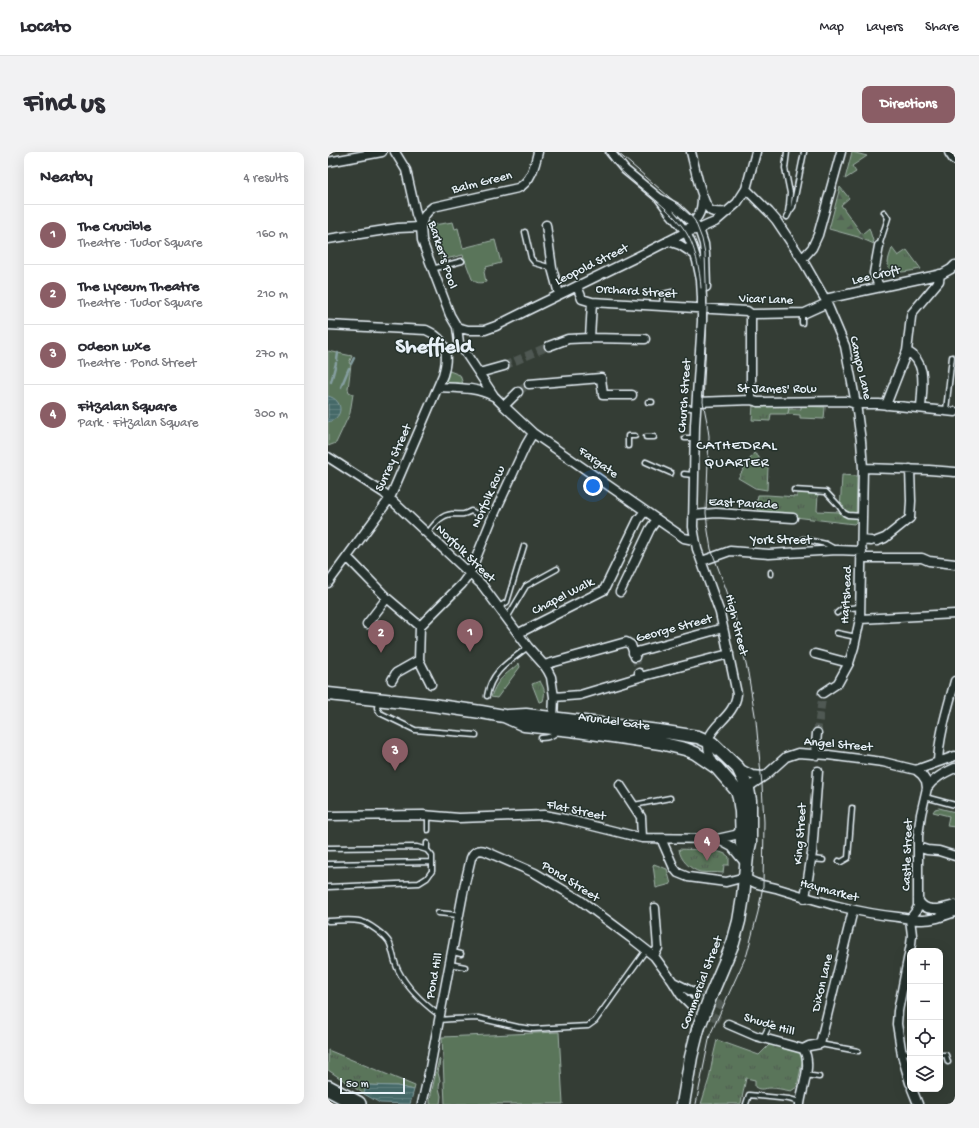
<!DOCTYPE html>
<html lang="en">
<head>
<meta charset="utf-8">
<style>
	body { margin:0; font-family:"Gochi Hand",sans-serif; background:#f2f2f3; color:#2b2b33 }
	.controls { position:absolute; right:12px; bottom:12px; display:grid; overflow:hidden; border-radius:8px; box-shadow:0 4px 16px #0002 }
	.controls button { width:36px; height:36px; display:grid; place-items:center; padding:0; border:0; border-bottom:1px solid #e1e1e2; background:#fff; color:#2b2b33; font:20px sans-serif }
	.scale { position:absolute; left:12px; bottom:10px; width:65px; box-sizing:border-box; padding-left:4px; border:2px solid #e8f1f8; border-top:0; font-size:11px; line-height:14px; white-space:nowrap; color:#e8f1f8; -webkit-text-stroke:3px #26332d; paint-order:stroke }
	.you { position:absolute; left:265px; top:334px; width:14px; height:14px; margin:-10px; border:3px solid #fff; border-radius:50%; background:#1a73e8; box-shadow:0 0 0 6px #1a73e833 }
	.badge { display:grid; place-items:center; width:26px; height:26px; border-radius:50%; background:#8a5d65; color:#fff; font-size:13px; font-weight:700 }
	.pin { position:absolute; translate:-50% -33px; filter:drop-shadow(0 1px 2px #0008) }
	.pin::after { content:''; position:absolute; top:21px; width:14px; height:12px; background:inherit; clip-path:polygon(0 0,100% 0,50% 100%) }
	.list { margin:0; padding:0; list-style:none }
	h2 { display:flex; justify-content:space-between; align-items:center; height:52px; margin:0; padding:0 16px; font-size:17px }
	h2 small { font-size:13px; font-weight:400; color:#7c7c81 }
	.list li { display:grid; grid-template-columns:26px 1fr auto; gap:12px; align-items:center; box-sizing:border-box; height:60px; padding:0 16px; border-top:1px solid #e1e1e2 }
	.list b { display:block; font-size:15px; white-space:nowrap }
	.list p { margin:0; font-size:13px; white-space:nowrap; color:#7c7c81 }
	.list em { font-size:13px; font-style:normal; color:#7c7c81 }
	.icon { flex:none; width:22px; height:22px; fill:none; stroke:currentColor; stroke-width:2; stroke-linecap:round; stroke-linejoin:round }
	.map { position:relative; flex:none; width:627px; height:952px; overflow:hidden; border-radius:8px }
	header { display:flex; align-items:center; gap:24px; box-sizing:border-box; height:56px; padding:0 20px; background:#fff; border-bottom:1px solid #e1e1e2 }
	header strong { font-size:19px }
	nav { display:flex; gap:22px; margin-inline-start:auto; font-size:14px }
	.intro { display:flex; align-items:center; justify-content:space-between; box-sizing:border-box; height:96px; padding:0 24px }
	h1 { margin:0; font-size:28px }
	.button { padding:10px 18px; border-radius:8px; background:#8a5d65; color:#fff; font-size:14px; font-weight:700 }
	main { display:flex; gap:24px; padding:0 24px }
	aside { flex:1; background:#fff; border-radius:8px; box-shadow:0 4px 16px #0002 }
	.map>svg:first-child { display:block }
	.grass { fill:url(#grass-tufts); stroke:#a1b2a9 }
	.forest { fill:url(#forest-firs); stroke:#a1b2a9 }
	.garden { fill:#5a745a; stroke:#a1b2a9 }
	.water { fill:url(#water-rules); stroke:#869fa1 }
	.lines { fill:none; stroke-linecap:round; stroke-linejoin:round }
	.stream { stroke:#869fa1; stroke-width:2.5 }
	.street-tunnel { stroke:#4f5852; stroke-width:8; stroke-dasharray:8 4; stroke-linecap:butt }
	.lane-casing { stroke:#e8f1f8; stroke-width:7 }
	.street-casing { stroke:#e8f1f8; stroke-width:11 }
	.secondary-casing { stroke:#e8f1f8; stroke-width:15 }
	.highway-casing { stroke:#e8f1f8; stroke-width:18 }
	.lane { stroke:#26332d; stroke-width:4 }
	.street { stroke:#26332d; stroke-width:8 }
	.secondary { stroke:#26332d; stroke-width:12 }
	.highway { stroke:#26332d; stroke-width:15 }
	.tram { stroke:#e8f1f8; stroke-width:1 }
	.secondary-bridge-casing { stroke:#e8f1f8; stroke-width:15; stroke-linecap:butt }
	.secondary-bridge { stroke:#26332d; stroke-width:12 }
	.labels { text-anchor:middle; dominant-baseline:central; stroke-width:3; stroke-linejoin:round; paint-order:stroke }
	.street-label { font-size:13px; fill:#e8f1f8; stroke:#26332d }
	.quarter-label { font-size:15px; letter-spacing:1px; fill:#e8f1f8; stroke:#26332d }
	.town-label { font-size:21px; font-weight:bold; fill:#e8f1f8; stroke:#26332d }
</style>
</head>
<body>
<header>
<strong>Locato</strong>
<nav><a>Map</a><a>Layers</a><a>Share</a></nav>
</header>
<div class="intro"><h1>Find us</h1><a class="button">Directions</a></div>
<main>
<aside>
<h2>Nearby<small>4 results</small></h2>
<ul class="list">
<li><span class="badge">1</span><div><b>The Crucible</b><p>Theatre · Tudor Square</p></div><em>160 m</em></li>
<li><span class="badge">2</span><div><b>The Lyceum Theatre</b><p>Theatre · Tudor Square</p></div><em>210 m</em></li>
<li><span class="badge">3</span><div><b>Odeon Luxe</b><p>Theatre · Pond Street</p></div><em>270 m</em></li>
<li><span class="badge">4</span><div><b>Fitzalan Square</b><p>Park · Fitzalan Square</p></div><em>300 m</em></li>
</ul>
</aside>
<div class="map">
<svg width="627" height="952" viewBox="0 0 627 952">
	<defs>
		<pattern id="grass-tufts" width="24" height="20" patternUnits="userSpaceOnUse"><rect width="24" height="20" fill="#5a745a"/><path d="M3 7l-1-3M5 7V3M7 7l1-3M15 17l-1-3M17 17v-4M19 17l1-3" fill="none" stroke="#4f5c51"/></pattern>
		<pattern id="forest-firs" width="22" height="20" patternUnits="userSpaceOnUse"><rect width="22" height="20" fill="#5a745a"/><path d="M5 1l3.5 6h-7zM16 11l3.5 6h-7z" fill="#4f5c51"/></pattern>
		<pattern id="water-rules" width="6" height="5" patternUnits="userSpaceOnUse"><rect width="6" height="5" fill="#446967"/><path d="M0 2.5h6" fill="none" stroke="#5f7f7e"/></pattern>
	</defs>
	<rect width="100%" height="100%" fill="#343d35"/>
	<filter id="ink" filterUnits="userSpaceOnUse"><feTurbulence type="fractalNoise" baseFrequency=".025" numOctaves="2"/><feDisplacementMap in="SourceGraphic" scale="8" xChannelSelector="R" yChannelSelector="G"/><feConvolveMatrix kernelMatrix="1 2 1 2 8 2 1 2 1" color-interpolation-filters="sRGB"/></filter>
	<g filter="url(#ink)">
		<path class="grass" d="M 564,96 L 570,104 L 579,98 L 593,117 C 585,118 559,126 560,111 C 560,106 563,100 564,96 Z
			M 425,252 L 461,252 L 460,262 L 443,262 L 442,269 L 424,268 Z
			M 426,301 L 431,305 L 431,308 L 434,309 L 434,315 L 440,315 L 439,338 L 427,336 L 410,326 Z
			M 514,323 L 529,324 L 528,370 L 526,372 L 433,361 L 428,356 L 426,350 L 429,348 L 430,343 L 439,343 L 469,345 L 469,341 L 490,342 L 489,359 L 512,360 Z
			M 191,511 L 192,515 L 169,546 L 163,545 C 170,525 177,524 191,511 Z
			M 212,529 C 216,537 218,538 215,549 L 212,550 L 211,550 L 204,532 Z
			M 611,656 L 627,660 L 627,675 L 619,674 L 621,664 L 605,660 L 607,657 Z
			M 351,697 C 363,698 394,696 401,705 L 401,713 L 396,713 L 395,721 C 388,720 380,721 372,720 C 362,717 352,708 351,697 Z
			M 326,712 L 339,717 L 343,732 L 328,736 L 325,713 Z
			M 389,888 L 431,903 L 443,891 L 473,901 L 475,906 L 469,935 L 463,939 C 457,938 449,936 443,936 C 436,936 433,939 427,935 L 427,928 L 418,926 L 413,951 L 412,952 L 373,952 L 381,927 L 385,905 Z
			M 0,898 L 87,934 L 86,938 L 69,934 L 38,933 L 36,942 L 0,918 Z
			M 111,907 L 112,908 L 110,921 L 112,928 L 111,936 L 113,944 L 112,952 L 102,952 L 102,947 Z"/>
		<path class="forest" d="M 512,35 L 521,46 L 513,53 L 534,82 L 541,76 L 546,92 L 530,85 L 501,77 Z"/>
		<path class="garden" d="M 524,0 L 539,4 L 524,14 L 528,20 L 517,27 Z
			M 125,70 L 127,77 L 130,76 L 135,96 L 167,88 L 173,111 L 158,115 L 156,120 L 158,130 C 152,131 149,132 144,127 L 135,103 L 113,108 L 105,73 Z
			M 0,199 L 24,204 L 21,211 L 23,212 L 20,237 L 21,240 L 25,242 L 22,261 L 8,291 L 0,294 Z
			M 119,218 L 132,223 L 135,232 L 114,233 Z
			M 473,254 L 497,255 L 496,267 L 472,266 L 472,263 L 460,262 L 461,257 L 473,257 Z
			M 231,880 L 235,952 L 117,952 L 114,885 Z"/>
		<path class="water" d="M 0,244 C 16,248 16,266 0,270 Z
			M 38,933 L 69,934 L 86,938 L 82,952 L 52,951 L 36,942 Z"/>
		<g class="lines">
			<path class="stream" d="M 9,208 L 10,201
				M 23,212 L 26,206
				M 3,230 L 8,211
				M 13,235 L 21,216"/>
			<path class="street-tunnel" d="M 176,214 L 221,194
				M 190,240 L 201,232
				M 307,505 L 311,521
				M 489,581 L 495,541
				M 367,841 L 396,855
				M 363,853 L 400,872"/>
			<defs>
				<path id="lane" d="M 459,0 L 457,16 L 462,41 L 461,53 L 460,60
					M 459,65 L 462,59 L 465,55 L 476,0
					M 197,80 L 203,106 L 207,111 L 224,116
					M 551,94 L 560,66 L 556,60
					M 104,117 L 134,109
					M 334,154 L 335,142 L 344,140
					M 474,161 L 474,171
					M 320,250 L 324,250
					M 358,255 L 368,257
					M 618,258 L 624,205
					M 318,285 L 326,285
					M 357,286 L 366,286
					M 300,294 L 300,284 L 307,284
					M 318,310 L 343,321
					M 356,322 L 365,323
					M 466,338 L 498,340 L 511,354 L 513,357 L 516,361 L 520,363 L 534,364
					M 99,382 C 106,373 112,363 124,362 C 134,362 133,364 143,359 L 151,363
					M 475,387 L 498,392 L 507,397
					M 443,422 L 443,420
					M 171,455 L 179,450 L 196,394
					M 509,461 L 514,457 L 532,455
					M 179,466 L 198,434 L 229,417
					M 509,481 L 528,485
					M 159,544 C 163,519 182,509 200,495
					M 50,549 L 49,556 L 52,561 L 87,578 L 148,583
					M 213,586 C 221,586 225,584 230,579
					M 597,645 L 627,653
					M 306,653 L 342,646
					M 100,678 L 100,664
					M 0,696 L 89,695 L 99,698
					M 483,707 L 495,708
					M 511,709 L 513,710 L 520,706 L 524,656
					M 0,712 L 104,710
					M 0,735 L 91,731 L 99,726 L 104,719 L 104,704 L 99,698 L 99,691
					M 110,761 L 130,763
					M 0,769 C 9,769 22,767 31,769 C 39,770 59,784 62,792 C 65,800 66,810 70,818 C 79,836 95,851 111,863
					M 125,800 L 133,802
					M 122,812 L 137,815
					M 111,868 L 124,867 L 150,866 L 190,875 L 205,877 L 260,874 L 267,869 L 318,798
					M 435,886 L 442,872
					M 492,892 L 530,899
					M 573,900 L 582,901
					M 612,903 L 618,903 L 620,910
					M 477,923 L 491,925
					M 418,952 L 421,943 L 461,947 L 472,950"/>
				<path id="street" d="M 67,0 L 78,18 L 88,62 L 93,75 L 94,88 L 97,97 L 122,163 L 129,175 L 140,178 L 157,178 L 168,174 L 200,158 L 321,99 L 358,80 L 371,77 L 382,72 L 387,70 L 409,51 L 418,37 L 428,0
					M 282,0 L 297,18 L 331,46 L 349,56 L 371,77 L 376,92 L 377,102 L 378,135
					M 363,0 C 366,11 374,53 383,59 C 387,61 393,60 398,60
					M 0,10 L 54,0
					M 418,37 L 441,60 L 448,68 L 474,107 L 497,147 L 517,194 L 528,252 L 533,289 L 535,316 L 532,467 L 526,495 L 521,511 L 510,531 L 495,541
					M 331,46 L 342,61 L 358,80 L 364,94 L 369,109 L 373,128 L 374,146 L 374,169 L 367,273 L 365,375 L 369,397 L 392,461 L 409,542 C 405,574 365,574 386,612
					M 218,73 L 224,116 L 231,142
					M 93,75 C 95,65 97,61 105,55 L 190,36 C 203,30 207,13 210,0
					M 362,75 C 371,64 374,59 374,46
					M 0,87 L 70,76 L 93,75
					M 340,89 L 352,93 L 366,102
					M 551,94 L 546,121 L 551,135
					M 474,107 L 484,96 L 490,83 L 513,0
					M 249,134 L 254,147 L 264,150 L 419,159 L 423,162 L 477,161 L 499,151
					M 497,147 L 614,122 L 623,117 L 627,113
					M 423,162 L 423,248
					M 0,173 L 98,178 C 119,187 121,202 115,223 L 62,346 L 0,431
					M 129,175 L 131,191 L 166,244 L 176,254 L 205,281 L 356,386 L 366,388
					M 262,186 L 264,150
					M 221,194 L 240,187 L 262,186 L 317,187
					M 579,199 L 583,165 L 584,161 L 611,129 L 612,122
					M 151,221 L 176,214
					M 201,232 L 273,226 L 275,243 L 304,243
					M 110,235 C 130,236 148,235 165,244
					M 369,250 L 423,248 L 430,250 L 518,249 L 528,252 L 551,252 L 627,260
					M 558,253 L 579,199 C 600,211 594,235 593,256
					M 176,254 L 190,240
					M 0,305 L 56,341 L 154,433 L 200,495 L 216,513 L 220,519 L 223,525 L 226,545 L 225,567
					M 535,316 L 601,318 L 627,320
					M 365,363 L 388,361 L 465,366
					M 534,388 L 543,389
					M 549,389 L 557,386 L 582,366 L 583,349 L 582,317
					M 19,405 L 25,411 L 59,446 L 92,474
					M 533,406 L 594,406 L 601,409 L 627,412
					M 374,409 L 402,399 L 441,402 L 509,398 L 534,399
					M 292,440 L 322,377 L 329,367
					M 532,467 L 627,462
					M 39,472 L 59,446
					M 191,481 L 276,438 L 310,368 L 317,359
					M 305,501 L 395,476
					M 487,502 L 521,511
					M 216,513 L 298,490 L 303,493 L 307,505
					M 312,525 L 401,502
					M 64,528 L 68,521 L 91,508
					M 103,532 L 91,508 L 92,474 L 134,432 L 142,421 L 163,369 L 198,293 L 205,281
					M 226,545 L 252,543 L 312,525 L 311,521
					M 489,581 L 488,593 L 489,603
					M 610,610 C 611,583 620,555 627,529
					M 411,616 L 424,623 L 436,624
					M 588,618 L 627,604
					M 292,633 L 313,665 L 314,686
					M 599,636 C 606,626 616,621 627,616
					M 419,640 L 422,634 L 438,623 L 458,605 L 470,601 L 500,603 L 555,610 L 588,618
					M 0,664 L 95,663 L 131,666 L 216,663 L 237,667 L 314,686 L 389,687 L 407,683 L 413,679
					M 335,687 L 335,691 L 346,716 L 350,721 L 360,725 L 398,730 L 417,725 C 427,734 439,733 451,737 C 490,749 529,761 570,765 C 578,766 586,768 594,768 C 606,768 616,764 627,760
					M 389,687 L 404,695 L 418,712
					M 590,695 L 599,698 L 611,699 L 627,704
					M 477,746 L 484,701 L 490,619
					M 590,747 C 597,763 615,756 627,753
					M 582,767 L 584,783 L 583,792 L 570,859 L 569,872 L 574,903 L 582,931
					M 582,767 L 588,759 L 590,754 L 590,684 L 593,662 L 599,636 L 598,629 L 594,623 L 588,618
					M 326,804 L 330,796 L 327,756
					M 345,830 L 367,841
					M 400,872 L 428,884 L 475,897
					M 475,897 L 481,894 L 492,892 L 525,758
					M 584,937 L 590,952
					M 94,952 L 101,921 L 137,731 L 143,706 C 145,700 150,697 157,699 L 207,721 L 252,748 L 303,786 L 326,804 L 345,830 L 353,843 L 363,853
					M 472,952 C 474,936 485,911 475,897"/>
				<path id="secondary" d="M 623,0 L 627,6
					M 0,542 L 104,553 L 153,560 L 176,564 L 196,573 L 243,578 L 332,591 L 357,597 L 367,601 L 389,616 L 409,639 L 411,646 L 413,660 L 414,692 L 419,704
					M 180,564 L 198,563 L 331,579 L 370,585 L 384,591 L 410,616 L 420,637 L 422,648 L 422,691 L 419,704 L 415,745 L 411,769 L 405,791 L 383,843
					M 355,952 L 363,905 L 370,877"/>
				<path id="highway" d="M 0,936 L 30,952"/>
			</defs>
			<use href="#lane" class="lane-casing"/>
			<use href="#street" class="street-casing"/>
			<use href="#secondary" class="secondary-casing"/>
			<use href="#highway" class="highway-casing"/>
			<use href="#lane" class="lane"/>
			<use href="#street" class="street"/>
			<use href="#secondary" class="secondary"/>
			<use href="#highway" class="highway"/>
			<path class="tram" d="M 278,0 C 285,13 296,21 307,31 C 325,46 345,60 358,80 C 367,94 372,118 373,136
				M 289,0 L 362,63 L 367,69 L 374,87 L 377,102 L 379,158 L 378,189 L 375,250 L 379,270 L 381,284 L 378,361 L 380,379 L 383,397 L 398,437 L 406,460 L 420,521 L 428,569 L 434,633 L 436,670 L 435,734 L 430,760 L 419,802 L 382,883 L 368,952"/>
			<defs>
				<path id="secondary-bridge" d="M 370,877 L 383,843"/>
			</defs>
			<use href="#secondary-bridge" class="secondary-bridge-casing"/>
			<use href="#secondary-bridge" class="secondary-bridge"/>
		</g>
	</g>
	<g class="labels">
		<g class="street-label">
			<text transform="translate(154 31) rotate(-14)">Balm Green</text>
			<text transform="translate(114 103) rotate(72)">Barker's Pool</text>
			<text transform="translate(264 113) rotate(-26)">Leopold Street</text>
			<text transform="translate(548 124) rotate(-13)">Lee Croft</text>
			<text transform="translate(308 140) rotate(4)">Orchard Street</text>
			<text transform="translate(438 148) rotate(2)">Vicar Lane</text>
			<text transform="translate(532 216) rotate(77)">Campo Lane</text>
			<text x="449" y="237">St James' Row</text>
			<text transform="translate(357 244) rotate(-86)">Church Street</text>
			<text transform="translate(66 306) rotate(-66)">Surrey Street</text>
			<text transform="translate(270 311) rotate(35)">Fargate</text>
			<text transform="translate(161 345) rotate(-66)">Norfolk Row</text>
			<text transform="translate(415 352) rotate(3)">East Parade</text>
			<text x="453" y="388">York Street</text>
			<text transform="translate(137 402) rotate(44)">Norfolk Street</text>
			<text transform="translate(519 443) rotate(-87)">Hartshead</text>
			<text transform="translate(235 445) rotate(-27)">Chapel Walk</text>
			<text transform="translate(408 473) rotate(76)">High Street</text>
			<text transform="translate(346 477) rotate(-15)">George Street</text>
			<text transform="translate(286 570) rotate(8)">Arundel Gate</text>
			<text transform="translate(510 593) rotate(5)">Angel Street</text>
			<text transform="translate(248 659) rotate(12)">Flat Street</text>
			<text transform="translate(473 682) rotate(-86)">King Street</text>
			<text transform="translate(580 703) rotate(-88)">Castle Street</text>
			<text transform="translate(242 730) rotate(32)">Pond Street</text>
			<text transform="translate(501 739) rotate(15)">Haymarket</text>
			<text transform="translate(107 824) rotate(-79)">Pond Hill</text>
			<text transform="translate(374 831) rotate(-69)">Commercial Street</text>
			<text transform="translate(495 831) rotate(-77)">Dixon Lane</text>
			<text transform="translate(441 873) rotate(17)">Shude Hill</text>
		</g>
		<g class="quarter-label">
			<text x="409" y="294">CATHEDRAL<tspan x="409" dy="17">QUARTER</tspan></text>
		</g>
		<g class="town-label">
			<text x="106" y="196">Sheffield</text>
		</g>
	</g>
</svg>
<div class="controls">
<button>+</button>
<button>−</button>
<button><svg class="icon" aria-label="locate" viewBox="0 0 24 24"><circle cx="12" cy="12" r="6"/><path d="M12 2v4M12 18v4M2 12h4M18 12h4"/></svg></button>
<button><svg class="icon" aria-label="layers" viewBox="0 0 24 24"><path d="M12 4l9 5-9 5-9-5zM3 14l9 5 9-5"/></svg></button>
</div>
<div class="scale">50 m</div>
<div class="you"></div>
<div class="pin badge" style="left:142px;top:500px">1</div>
<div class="pin badge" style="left:53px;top:501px">2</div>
<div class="pin badge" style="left:67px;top:619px">3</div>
<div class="pin badge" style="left:379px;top:709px">4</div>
</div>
</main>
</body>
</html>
